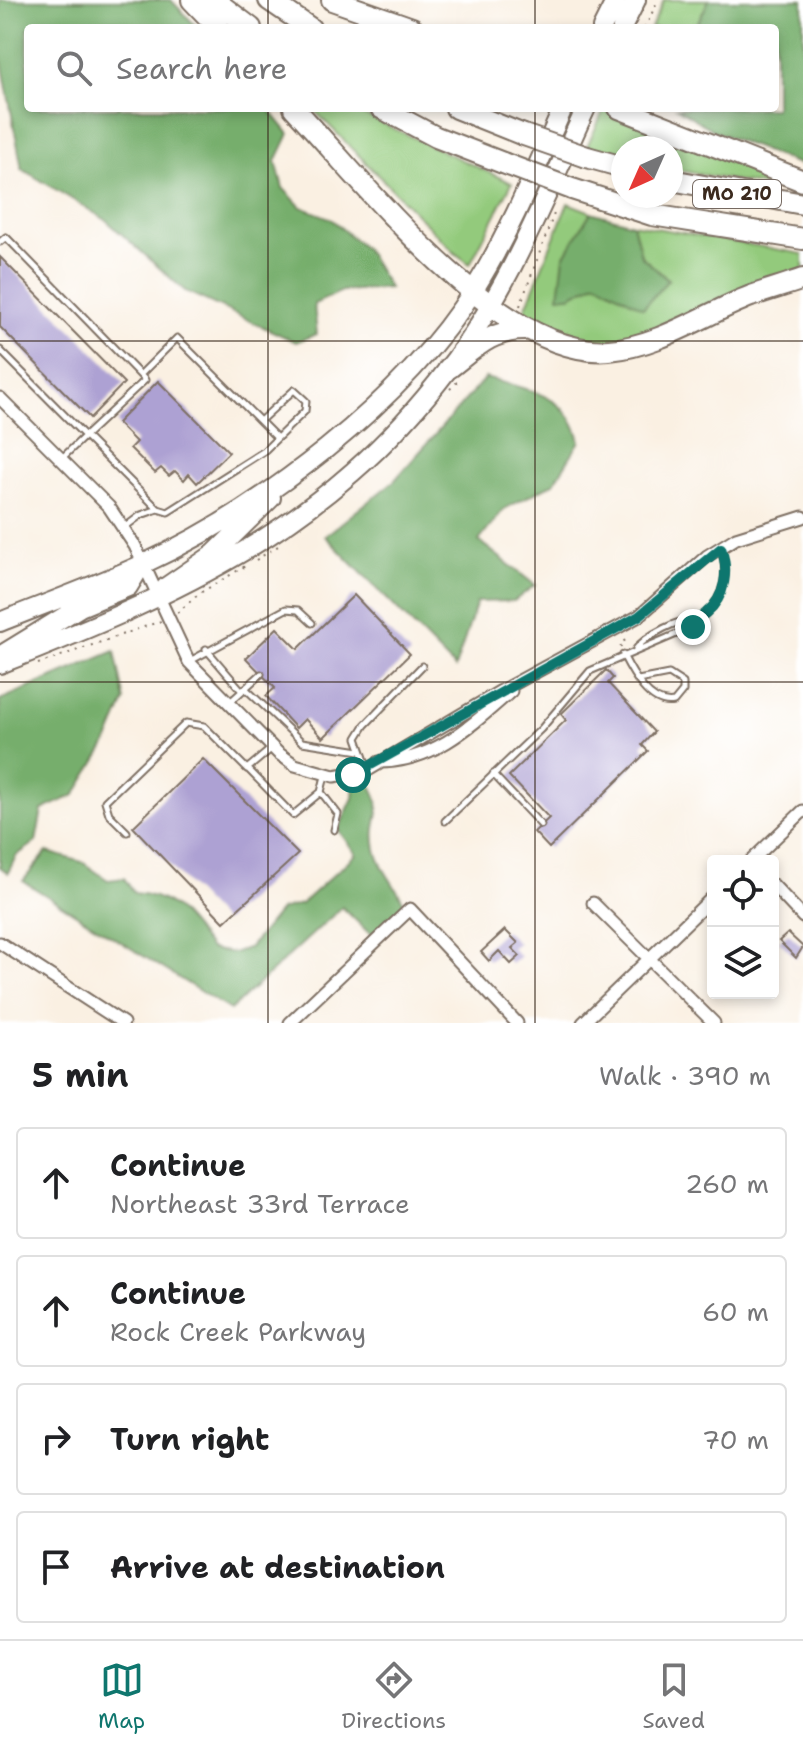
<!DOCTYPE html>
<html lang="en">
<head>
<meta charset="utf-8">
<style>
	body { margin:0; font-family:"Shantell Sans",sans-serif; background:#f6f6f6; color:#202124 }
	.controls { position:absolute; right:24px; bottom:24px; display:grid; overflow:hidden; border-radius:8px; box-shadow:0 4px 12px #0003 }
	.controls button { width:72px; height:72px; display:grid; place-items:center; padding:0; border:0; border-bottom:2px solid #e0e0e0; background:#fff; color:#202124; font:40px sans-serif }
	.compass { position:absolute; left:611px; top:136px; width:72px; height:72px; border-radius:50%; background:#fff; box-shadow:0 4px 12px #0003; rotate:225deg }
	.stop { position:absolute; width:24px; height:24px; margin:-18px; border:6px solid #0f766e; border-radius:50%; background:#fff }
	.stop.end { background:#0f766e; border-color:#fff; box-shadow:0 2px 8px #0008 }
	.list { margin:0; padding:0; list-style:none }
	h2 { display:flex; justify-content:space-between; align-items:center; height:104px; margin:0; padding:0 32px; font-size:34px }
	h2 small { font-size:26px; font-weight:400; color:#757577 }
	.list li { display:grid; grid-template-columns:52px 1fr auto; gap:24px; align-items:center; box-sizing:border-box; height:112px; margin:0 16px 16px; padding:0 16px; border:2px solid #e0e0e0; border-radius:8px }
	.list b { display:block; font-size:30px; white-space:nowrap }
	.list p { margin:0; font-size:26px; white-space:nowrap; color:#757577 }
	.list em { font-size:26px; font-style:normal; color:#757577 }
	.icon { flex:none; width:44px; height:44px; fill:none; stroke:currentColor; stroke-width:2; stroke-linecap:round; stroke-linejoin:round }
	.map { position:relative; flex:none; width:803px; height:1023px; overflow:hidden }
	.search { position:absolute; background:#fff; box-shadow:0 4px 12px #0003; left:24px; right:24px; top:24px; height:88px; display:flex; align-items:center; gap:20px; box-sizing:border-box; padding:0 28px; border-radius:8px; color:#757577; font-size:30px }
	.sheet { height:616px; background:#fff }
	nav { display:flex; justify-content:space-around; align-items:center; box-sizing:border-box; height:112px; border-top:2px solid #e0e0e0; background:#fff; font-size:22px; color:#757577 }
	nav a { display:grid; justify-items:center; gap:4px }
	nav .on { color:#0f766e }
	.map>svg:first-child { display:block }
	.green { fill:#93ca7c; stroke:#677a4d; stroke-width:2 }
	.forest { fill:#76ae6c; stroke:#586c45; stroke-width:2 }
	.building { fill:#ada1d3 }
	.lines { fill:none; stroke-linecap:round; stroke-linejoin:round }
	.service-casing { stroke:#7e6f63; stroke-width:9 }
	.minor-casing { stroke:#7e6f63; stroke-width:15 }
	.primary-casing { stroke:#7e6f63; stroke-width:22 }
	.motorway-casing { stroke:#7e6f63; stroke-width:24 }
	.path { stroke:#7e6f63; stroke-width:2; stroke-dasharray:2 6; stroke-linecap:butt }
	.service { stroke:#fff; stroke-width:5 }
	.minor { stroke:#fff; stroke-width:11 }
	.primary { stroke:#fff; stroke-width:18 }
	.motorway { stroke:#fff; stroke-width:20 }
	.motorway-bridge-casing { stroke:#7e6f63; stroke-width:24; stroke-linecap:butt }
	.motorway-bridge { stroke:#fff; stroke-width:20 }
	.route { stroke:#0f766e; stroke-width:10 }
	.grid { fill:none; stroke:#3b2a1e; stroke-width:2; stroke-opacity:0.55 }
	.labels { text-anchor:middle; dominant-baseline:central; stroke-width:8; stroke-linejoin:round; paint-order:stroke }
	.shield { fill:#fff; stroke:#766a62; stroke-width:2 }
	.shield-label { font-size:18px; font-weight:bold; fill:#3b2a1e }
</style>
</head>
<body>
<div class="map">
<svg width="803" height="1023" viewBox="0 0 803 1023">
	<rect width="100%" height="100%" fill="#fff"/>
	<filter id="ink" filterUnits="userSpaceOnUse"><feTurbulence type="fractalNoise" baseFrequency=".0125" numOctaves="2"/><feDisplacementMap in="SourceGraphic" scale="16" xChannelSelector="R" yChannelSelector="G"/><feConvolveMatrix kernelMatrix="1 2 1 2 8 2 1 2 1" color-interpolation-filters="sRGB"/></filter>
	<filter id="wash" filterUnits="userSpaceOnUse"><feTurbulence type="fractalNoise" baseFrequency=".006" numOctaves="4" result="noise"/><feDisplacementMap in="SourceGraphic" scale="32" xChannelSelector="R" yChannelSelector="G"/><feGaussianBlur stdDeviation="1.8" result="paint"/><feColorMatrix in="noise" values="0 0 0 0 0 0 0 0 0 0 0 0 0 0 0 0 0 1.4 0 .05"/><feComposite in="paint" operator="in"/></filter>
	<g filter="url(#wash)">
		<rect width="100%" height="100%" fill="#faf0e2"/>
		<path class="green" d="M 664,0 L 709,0 L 695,28 L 651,28 Z
			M 312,108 L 349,108 L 512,183 L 470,264 L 455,253 Z
			M 604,110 L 803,191 L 803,193 L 671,169 L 671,148 L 623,148 L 623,156 L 587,146 Z
			M 568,203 L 591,212 L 564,257 L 560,296 L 570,296 L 597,282 L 644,307 L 668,279 L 641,256 L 633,224 L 803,254 L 803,272 L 730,294 L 650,330 L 601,342 L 562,336 L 521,319 Z"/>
		<path class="forest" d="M 0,0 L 171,0 L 198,28 L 28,28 L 28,108 L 268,108 L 289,134 L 276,161 L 283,188 L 301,207 L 330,218 L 366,250 L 389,288 L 342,291 L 314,304 L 317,334 L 296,342 L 185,291 L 106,220 L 22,169 L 0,52 Z
			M 709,0 L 803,0 L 803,166 L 716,132 L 677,108 L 775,108 L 775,28 L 695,28 Z
			M 591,212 L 633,224 L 641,256 L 668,280 L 643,308 L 597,282 L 570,296 L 559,296 L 564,257 Z
			M 485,378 C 527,390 569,393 580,441 L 554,483 L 504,509 L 479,541 L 535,585 L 514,601 L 477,602 L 455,668 L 325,536 L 394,481 Z
			M 115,651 L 125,701 L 106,745 L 75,795 L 42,810 L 36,842 L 16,856 L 8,873 L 0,867 L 0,700 Z
			M 366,778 C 391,814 369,815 376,849 C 379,867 397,887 405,905 L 372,936 L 342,907 L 230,1010 L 23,881 L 47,852 L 82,862 L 108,880 L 124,878 L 134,893 C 175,896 186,919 210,949 L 233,953 L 250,947 L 280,910 L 301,904 L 356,854 L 338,830 L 353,798 L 354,781 Z"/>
		<g id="blocks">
			<path class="building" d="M 0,257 L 124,383 L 90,418 L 0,327 Z
				M 158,381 L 229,452 L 197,483 L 189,474 L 184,480 L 175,471 L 169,476 L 161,468 L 155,473 L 130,448 L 136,442 L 117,423 Z
				M 354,595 L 410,654 L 323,738 L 305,719 L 296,728 L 266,696 L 275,688 L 246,658 L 277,628 L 298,649 Z
				M 606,670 L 613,678 L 608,683 L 654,732 L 642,745 L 648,751 L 549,848 L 534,832 L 549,818 L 509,776 L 566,720 L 561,714 Z
				M 203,759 L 298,854 L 224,922 L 133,827 Z
				M 505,930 L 518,943 L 512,948 L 520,956 L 511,964 L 499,951 L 489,961 L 481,952 Z
				M 788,933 L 803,947 L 796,958 L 779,941 Z"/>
		</g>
	</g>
	<g filter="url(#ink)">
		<use href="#blocks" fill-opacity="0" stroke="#7e6f63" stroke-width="2"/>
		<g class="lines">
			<defs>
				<path id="service" d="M 0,242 L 6,237 L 145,380 L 85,436 L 0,350
					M 140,375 L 177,338 L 260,421 L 294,390 L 306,401 L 305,411 L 264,451 L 168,512 L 158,509
					M 260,421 L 277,438
					M 61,459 L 85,436 L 158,509 L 141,515 L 125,527
					M 206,649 L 242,691
					M 636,649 C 646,635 680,618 697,619
					M 623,655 C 632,673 650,707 674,702 L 683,691 L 683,683 L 669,674 L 638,680
					M 190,661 L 286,609 L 298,610 L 312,623
					M 245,688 L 302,742 L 360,751
					M 230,702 L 261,674
					M 248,769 L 293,815 L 321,792 L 325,776
					M 368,769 L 357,738 L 365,725 L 422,666
					M 493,774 L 541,825
					M 321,792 L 338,814 L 334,830
					M 445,821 L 541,729 L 590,671 L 693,627 C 697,619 700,618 706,613 C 725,597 729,571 721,549
					M 127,832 L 109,814 L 105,801 L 186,723 L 204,726 L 247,769 L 272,748"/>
				<path id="minor" d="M 0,398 L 109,507 L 135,546 L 189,662 L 278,753 L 295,765 L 334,776 L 368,770 L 501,691 L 639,616 L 707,556 L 736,538 L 803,517
					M 379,762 C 434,762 472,725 511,691
					M 751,861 L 803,811
					M 773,885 L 803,917
					M 593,903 L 714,1023
					M 0,943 L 123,1023
					M 290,1023 L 410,909 L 517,1023
					M 583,1023 L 713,897"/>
				<path id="primary" d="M 602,28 L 616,0
					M 622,28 L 636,0
					M 166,587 L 214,554 L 271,498
					M 0,622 C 47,603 95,586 141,565 C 262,510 404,401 475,288 C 510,232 536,169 563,108
					M 0,656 L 80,607 L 128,587 L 142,564
					M 0,664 C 179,593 327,529 448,369 C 508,291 545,197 586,108"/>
				<path id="motorway" d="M 192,0 L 219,28
					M 214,0 L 251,28
					M 269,0 L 310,28
					M 332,0 L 412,28
					M 294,108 C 364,182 501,360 609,350 C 660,346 704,314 751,296 C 768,290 786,285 803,279
					M 381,108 L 436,137 L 503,163
					M 456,108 L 521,134
					M 619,108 L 803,181
					M 587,157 L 623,167
					M 671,180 L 803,204
					M 572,189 L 652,215 L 803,239
					M 449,368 C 474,349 491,330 524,330"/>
			</defs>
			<use href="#service" class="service-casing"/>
			<use href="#minor" class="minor-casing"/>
			<use href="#primary" class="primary-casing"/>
			<use href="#motorway" class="motorway-casing"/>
			<path class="path" d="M 645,28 L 658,0
				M 520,306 L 555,211
				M 450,389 L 460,379
				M 256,560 L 278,546
				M 177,613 L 200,593 L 247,565
				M 621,647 L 620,643 L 626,640
				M 38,664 L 161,621"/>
			<use href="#service" class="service"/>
			<use href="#minor" class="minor"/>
			<use href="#primary" class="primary"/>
			<use href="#motorway" class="motorway"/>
			<defs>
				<path id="motorway-bridge" d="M 521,134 L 587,157
					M 503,163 L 572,189"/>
			</defs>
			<use href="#motorway-bridge" class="motorway-bridge-casing"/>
			<use href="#motorway-bridge" class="motorway-bridge"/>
		</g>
	</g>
	<g class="lines" filter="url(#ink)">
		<path class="route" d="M 353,775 L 639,616 L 721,548 C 729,570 726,597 706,613 C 700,618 697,619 693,627"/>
	</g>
	<path class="grid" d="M 268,0 L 268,28M 535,0 L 535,28M 268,108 L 268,1023M 535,108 L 535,1023M 0,341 L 803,341M 0,682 L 803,682"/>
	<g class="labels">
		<rect class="shield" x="693" y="180" width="88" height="28" rx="6"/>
		<g class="shield-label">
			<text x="737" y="194">MO 210</text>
		</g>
	</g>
</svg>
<div class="controls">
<button><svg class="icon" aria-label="locate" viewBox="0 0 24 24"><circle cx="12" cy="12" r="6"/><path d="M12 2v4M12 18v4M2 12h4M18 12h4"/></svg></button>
<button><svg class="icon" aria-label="layers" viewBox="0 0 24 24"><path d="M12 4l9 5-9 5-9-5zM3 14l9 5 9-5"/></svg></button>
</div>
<svg class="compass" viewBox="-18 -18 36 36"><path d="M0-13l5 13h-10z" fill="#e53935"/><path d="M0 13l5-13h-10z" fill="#757577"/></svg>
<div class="stop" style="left:353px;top:775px"></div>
<div class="stop end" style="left:693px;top:627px"></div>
<div class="search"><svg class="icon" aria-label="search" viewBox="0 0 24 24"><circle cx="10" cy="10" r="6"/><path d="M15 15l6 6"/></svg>Search here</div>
</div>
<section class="sheet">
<h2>5 min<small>Walk · 390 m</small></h2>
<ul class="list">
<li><svg class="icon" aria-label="ahead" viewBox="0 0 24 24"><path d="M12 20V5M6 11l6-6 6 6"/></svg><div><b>Continue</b><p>Northeast 33rd Terrace</p></div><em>260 m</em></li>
<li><svg class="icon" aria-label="ahead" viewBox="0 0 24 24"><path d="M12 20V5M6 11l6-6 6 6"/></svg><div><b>Continue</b><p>Rock Creek Parkway</p></div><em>60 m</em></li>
<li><svg class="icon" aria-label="right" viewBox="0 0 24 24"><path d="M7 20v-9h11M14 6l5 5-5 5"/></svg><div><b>Turn right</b></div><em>70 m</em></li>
<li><svg class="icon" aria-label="arrive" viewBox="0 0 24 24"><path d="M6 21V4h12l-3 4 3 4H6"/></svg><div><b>Arrive at destination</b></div></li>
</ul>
</section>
<nav>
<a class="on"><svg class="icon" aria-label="map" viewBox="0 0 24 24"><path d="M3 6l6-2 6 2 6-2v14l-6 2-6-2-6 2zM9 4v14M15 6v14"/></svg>Map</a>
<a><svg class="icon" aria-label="directions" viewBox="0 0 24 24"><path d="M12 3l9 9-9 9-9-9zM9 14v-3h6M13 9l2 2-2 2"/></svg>Directions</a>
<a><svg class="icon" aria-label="saved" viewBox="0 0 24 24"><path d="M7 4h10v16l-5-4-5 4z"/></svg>Saved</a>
</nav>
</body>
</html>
